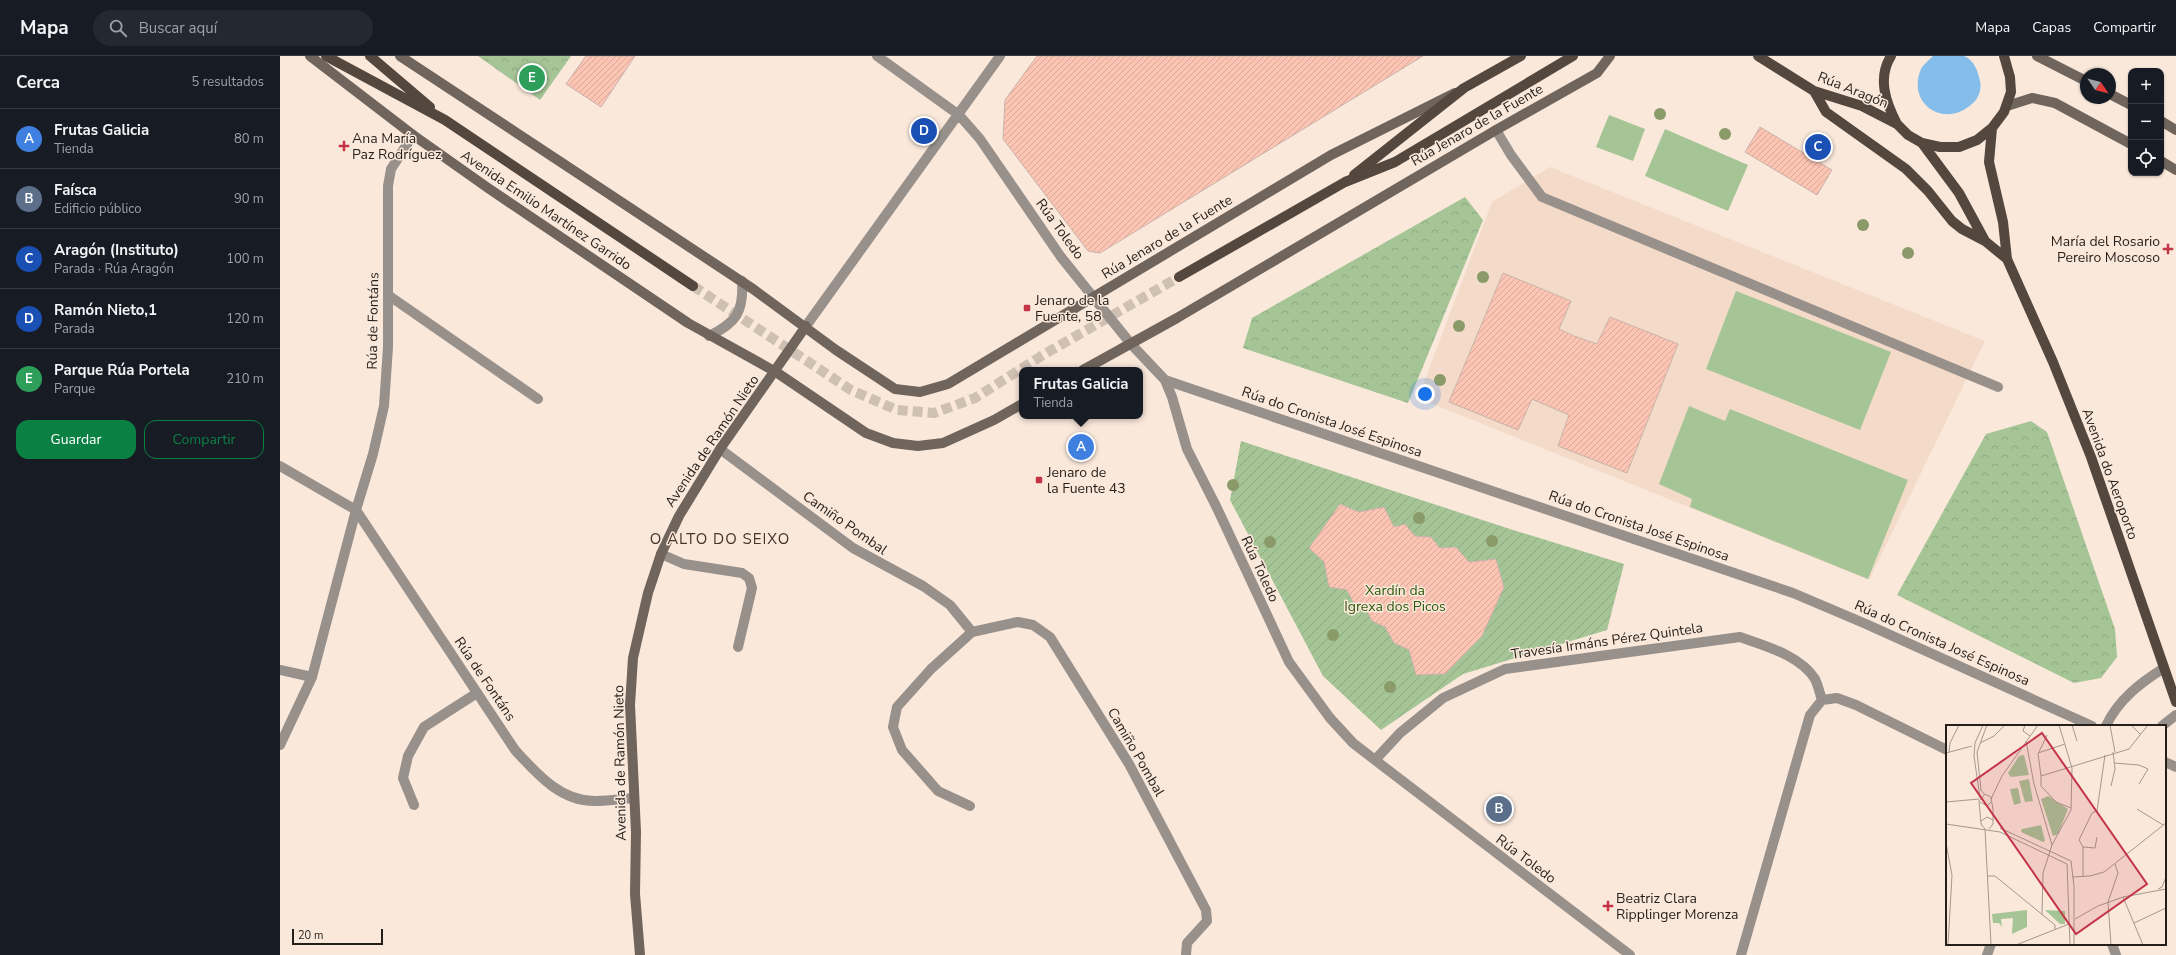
<!DOCTYPE html>
<html lang="es">
<head>
<meta charset="utf-8">
<style>
	body { margin:0; font-family:"Nunito Sans",sans-serif; background:#242831; color:#f1f3f6 }
	.controls { position:absolute; right:12px; top:12px; display:grid; overflow:hidden; border-radius:8px; box-shadow:0 1px 3px #0004 }
	.controls button { width:36px; height:36px; display:grid; place-items:center; padding:0; border:0; border-bottom:1px solid #363941; background:#171b24; color:#f1f3f6; font:20px sans-serif }
	.compass { position:absolute; left:1800px; top:12px; width:36px; height:36px; border-radius:50%; background:#171b24; box-shadow:0 1px 3px #0004; rotate:125deg }
	.scale { position:absolute; left:12px; bottom:10px; width:91px; box-sizing:border-box; padding-left:4px; border:2px solid #251f1a; border-top:0; font-size:11px; line-height:14px; white-space:nowrap; color:#251f1a; -webkit-text-stroke:3px #fae8db; paint-order:stroke }
	.you { position:absolute; left:1145px; top:338px; width:14px; height:14px; margin:-10px; border:3px solid #fff; border-radius:50%; background:#1a73e8; box-shadow:0 0 0 6px #1a73e833 }
	.badge { display:grid; place-items:center; width:26px; height:26px; border-radius:50%; background:#0b8043; color:#fff; font-size:13px; font-weight:700 }
	.pin { position:absolute; translate:-50% -50%; border:2px solid #fff; box-shadow:0 1px 4px #0006 }
	.popup { position:absolute; left:739px; top:311px; width:124px; height:52px; box-sizing:border-box; display:grid; place-content:center; border-radius:8px; background:#171b24; filter:drop-shadow(0 1px 3px #0005); font-size:13px; white-space:nowrap; color:#9ea1a6 }
	.popup b { font-size:15px; color:#f1f3f6 }
	.popup::after { content:''; position:absolute; left:50%; top:100%; margin-left:-8px; border:8px solid transparent; border-top-color:#171b24 }
	.list { margin:0; padding:0; list-style:none }
	h2 { display:flex; justify-content:space-between; align-items:center; height:52px; margin:0; padding:0 16px; font-size:17px }
	h2 small { font-size:13px; font-weight:400; color:#9ea1a6 }
	.list li { display:grid; grid-template-columns:26px 1fr auto; gap:12px; align-items:center; box-sizing:border-box; height:60px; padding:0 16px; border-top:1px solid #363941 }
	.list b { display:block; font-size:15px; white-space:nowrap }
	.list p { margin:0; font-size:13px; white-space:nowrap; color:#9ea1a6 }
	.list em { font-size:13px; font-style:normal; color:#9ea1a6 }
	.actions { display:flex; gap:8px; padding:12px 16px }
	.actions a { flex:1; padding:9px 0; border:1px solid #0b8043; border-radius:12px; text-align:center; font-size:14px; color:#0b8043 }
	.actions .main { background:#0b8043; color:#fff }
	.icon { flex:none; width:22px; height:22px; fill:none; stroke:currentColor; stroke-width:2; stroke-linecap:round; stroke-linejoin:round }
	.map { position:relative; flex:none; width:1896px; height:899px; overflow:hidden }
	header { display:flex; align-items:center; gap:24px; box-sizing:border-box; height:56px; padding:0 20px; background:#171b24; border-bottom:1px solid #363941 }
	header strong { font-size:19px }
	nav { display:flex; gap:22px; margin-inline-start:auto; font-size:14px }
	.search { width:280px; height:36px; background:#242831; display:flex; align-items:center; gap:10px; box-sizing:border-box; padding:0 14px; border-radius:22px; color:#9ea1a6; font-size:15px }
	main { display:flex }
	aside { flex:1; background:#171b24 }
	.map>svg:first-child { display:block }
	.built { fill:#f3dac9 }
	.park { fill:url(#park-crowns) }
	.garden { fill:url(#garden-furrows) }
	.pitch { fill:#a5c596 }
	.water { fill:#85bdea }
	.building { fill:url(#building-hatch); stroke:#c8b3ac }
	.lines { fill:none; stroke-linecap:round; stroke-linejoin:round }
	.primary-tunnel { stroke:#cfc0b4; stroke-width:10; stroke-dasharray:10 5; stroke-linecap:butt }
	.lane { stroke:#98908b; stroke-width:10 }
	.street { stroke:#98908b; stroke-width:10 }
	.secondary { stroke:#6f655d; stroke-width:10 }
	.primary { stroke:#53473e; stroke-width:10 }
	.tree { fill:#8a9a69 }
	.poi-dot { fill:#c43447; stroke:#fae8db; stroke-width:1.5 }
	.labels { text-anchor:middle; dominant-baseline:central; stroke-width:3; stroke-linejoin:round; paint-order:stroke }
	.street-label { font-size:14px; fill:#251f1a; stroke:#fae8db }
	.poi-label { font-size:14px; fill:#251f1a; stroke:#fae8db; text-anchor:start }
	.park-label { font-size:14px; fill:#2e5b0c; stroke:#fae8db }
	.neighbourhood-label { font-size:15px; letter-spacing:1px; fill:#43352c; stroke:#fae8db }
	.inset-road { fill:none; stroke:#a5988e; stroke-width:1 }
	.view { fill:#c43447; fill-opacity:0.15; stroke:#c43447; stroke-width:2 }
	.inset-edge { fill:none; stroke:#251f1a; stroke-width:2 }
</style>
</head>
<body>
<header>
<strong>Mapa</strong>
<div class="search"><svg class="icon" aria-label="search" viewBox="0 0 24 24"><circle cx="10" cy="10" r="6"/><path d="M15 15l6 6"/></svg>Buscar aquí</div>
<nav><a>Mapa</a><a>Capas</a><a>Compartir</a></nav>
</header>
<main>
<aside>
<h2>Cerca<small>5 resultados</small></h2>
<ul class="list">
<li><span class="badge" style="background:#3f7fe0">A</span><div><b>Frutas Galicia</b><p>Tienda</p></div><em>80 m</em></li>
<li><span class="badge" style="background:#5c6f8a">B</span><div><b>Faísca</b><p>Edificio público</p></div><em>90 m</em></li>
<li><span class="badge" style="background:#1a4fb4">C</span><div><b>Aragón (Instituto)</b><p>Parada · Rúa Aragón</p></div><em>100 m</em></li>
<li><span class="badge" style="background:#1a4fb4">D</span><div><b>Ramón Nieto,1</b><p>Parada</p></div><em>120 m</em></li>
<li><span class="badge" style="background:#2e9e5b">E</span><div><b>Parque Rúa Portela</b><p>Parque</p></div><em>210 m</em></li>
</ul>
<div class="actions"><a class="main">Guardar</a><a>Compartir</a></div>
</aside>
<div class="map">
<svg width="1896" height="899" viewBox="0 0 1896 899">
	<defs>
		<pattern id="park-crowns" width="20" height="18" patternUnits="userSpaceOnUse"><rect width="20" height="18" fill="#a5c596"/><path d="M2 6a3 3 0 1 1 6 0M12 15a3 3 0 1 1 6 0" fill="none" stroke="#8ea981"/></pattern>
		<pattern id="garden-furrows" width="10" height="10" patternUnits="userSpaceOnUse"><rect width="10" height="10" fill="#a5c596"/><path d="M-1 1l2-2M0 10L10 0M9 11l2-2" fill="none" stroke="#8ea981"/></pattern>
		<pattern id="building-hatch" width="6" height="6" patternUnits="userSpaceOnUse"><rect width="6" height="6" fill="#fcc4b2"/><path d="M-1 1l2-2M0 6l6-6M5 7l2-2" fill="none" stroke="#d8a898"/></pattern>
	</defs>
	<rect width="100%" height="100%" fill="#fae8db"/>
	<path class="built" d="M 1270,111 L 1705,285 L 1589,524 L 1138,342 L 1212,146 Z"/>
	<path class="park" d="M 198,0 L 291,0 L 260,44 Z
		M 1185,141 L 1203,164 L 1128,347 L 963,292 L 972,262 Z
		M 1751,365 L 1767,376 L 1835,573 L 1837,601 L 1821,622 L 1794,627 L 1617,539 L 1706,378 Z"/>
	<path class="garden" d="M 961,385 L 1233,474 L 1344,508 L 1327,574 L 1183,618 L 1101,674 L 1043,620 L 950,444 Z"/>
	<path class="pitch" d="M 1329,59 L 1365,73 L 1353,105 L 1316,91 Z
		M 1385,73 L 1468,109 L 1448,155 L 1365,120 Z
		M 1456,235 L 1611,296 L 1580,374 L 1426,313 Z
		M 1409,350 L 1445,365 L 1450,353 L 1628,424 L 1588,523 L 1410,451 L 1412,443 L 1379,428 Z"/>
	<path class="water" d="M 1653,0 L 1684,0 C 1694,4 1698,15 1700,25 C 1702,32 1699,42 1693,47 C 1665,74 1626,48 1641,13 C 1643,9 1649,4 1653,0 Z"/>
	<path class="building" d="M 306,0 L 355,0 L 321,51 L 286,28 Z
		M 757,0 L 1143,0 L 820,197 L 808,195 L 723,83 L 725,44 Z
		M 1480,71 L 1552,114 L 1537,139 L 1465,96 Z
		M 1223,217 L 1291,245 L 1279,273 L 1294,280 L 1317,288 L 1330,261 L 1398,288 L 1347,417 L 1278,390 L 1289,359 L 1252,343 L 1238,374 L 1169,346 Z
		M 1060,448 L 1079,456 L 1104,451 L 1114,471 L 1125,468 L 1135,480 L 1151,481 L 1160,492 L 1176,491 L 1189,506 L 1216,503 L 1224,531 L 1202,580 L 1165,618 L 1136,619 L 1129,594 L 1114,587 L 1105,571 L 1092,565 L 1085,551 L 1073,546 L 1067,534 L 1049,531 L 1044,506 L 1029,492 Z"/>
	<g class="lines">
		<path class="primary-tunnel" d="M 413,230 L 571,334 L 617,354 L 654,357 L 695,342 L 763,299 L 899,221"/>
		<path class="lane" d="M 1216,74 L 1231,99 L 1262,141 L 1718,331
			M 108,239 L 258,343
			M 429,280 C 456,267 464,256 462,225
			M 381,498 L 404,508 L 462,517 L 469,522 L 472,532 L 458,591
			M 134,749 L 123,722 L 128,700 L 144,671 L 197,637"/>
		<path class="street" d="M 597,0 L 679,59 L 700,83 L 781,201 L 851,288 L 885,324 L 892,341 L 907,393 L 936,450 L 1009,606 L 1050,662 L 1073,687 L 1095,704 L 1350,899
			M 526,270 L 720,0
			M 885,324 L 1513,537 L 1586,568 L 1812,670
			M 440,393 L 573,492 L 643,530 L 670,549 L 692,576 L 738,566 L 753,569 L 770,581 L 849,708 L 926,854 L 927,865 L 907,887 L 906,899
			M 0,410 L 76,454 L 235,694 C 257,718 281,746 316,745 C 329,745 341,743 354,742
			M 0,614 L 32,621
			M 1542,644 L 1557,642 L 1576,649 L 1667,694
			M 1826,670 C 1838,644 1860,627 1884,612
			M 1882,670 L 1896,659
			M 0,689 L 32,621 L 76,454 L 93,398 L 104,350 L 108,291 L 108,130 L 111,113 L 133,79
			M 1095,704 L 1120,677 L 1163,642 L 1225,613 L 1460,581 C 1485,590 1520,599 1535,623 C 1538,629 1540,638 1542,644
			M 1885,706 L 1896,711
			M 690,750 L 658,735 L 622,694 L 613,671 L 617,651 L 651,613 L 692,576
			M 1832,888 L 1836,899
			M 1461,899 L 1530,659 L 1542,644
			M 1707,899 L 1711,888"/>
		<path class="secondary" d="M 30,0 L 133,79 L 208,132 L 408,267 L 496,316 L 586,377 L 613,387 L 638,390 L 663,387 L 714,364 L 742,348
			M 120,0 L 473,233 L 556,294 L 615,333 L 640,336 L 668,328 L 1051,99 L 1175,37
			M 1757,0 L 1806,25
			M 1830,38 L 1851,49
			M 1727,50 L 1752,42 L 1775,47 L 1851,88
			M 1881,65 L 1896,74
			M 1881,105 L 1896,114
			M 803,314 L 897,262 L 1216,74 L 1317,17 L 1330,0
			M 360,899 L 355,838 L 356,776 L 350,649 L 353,602 L 368,537 L 381,498 L 399,460 L 440,393 L 526,270"/>
		<path class="primary" d="M 46,0 L 165,64 L 413,230
			M 90,0 L 150,51
			M 1478,0 L 1534,35 L 1582,50 L 1617,68 L 1628,79 L 1642,87 L 1660,91 L 1679,91 L 1697,84 L 1712,72 L 1724,56 L 1731,36 L 1730,21 L 1724,0
			M 1611,0 C 1597,22 1606,47 1617,68
			M 1534,35 L 1546,56 L 1626,113 L 1648,135 L 1672,165 L 1682,173 L 1705,185
			M 1712,72 L 1709,106 L 1723,166 L 1727,203 L 1773,306 L 1811,401 L 1896,646
			M 1642,87 L 1679,137 L 1705,185 L 1727,203
			M 1074,119 L 1184,32 L 1241,0
			M 899,221 L 1065,126 L 1115,106 L 1293,0"/>
	</g>
	<g class="tree">
		<circle cx="1380" cy="58" r="6"/>
		<circle cx="1445" cy="78" r="6"/>
		<circle cx="1583" cy="169" r="6"/>
		<circle cx="1628" cy="197" r="6"/>
		<circle cx="1203" cy="221" r="6"/>
		<circle cx="1179" cy="270" r="6"/>
		<circle cx="1160" cy="324" r="6"/>
		<circle cx="953" cy="429" r="6"/>
		<circle cx="1139" cy="462" r="6"/>
		<circle cx="1212" cy="485" r="6"/>
		<circle cx="990" cy="486" r="6"/>
		<circle cx="1053" cy="579" r="6"/>
		<circle cx="1110" cy="631" r="6"/>
	</g>
	<g class="poi-dot">
		<path d="M62 84h4v4h4v4h-4v4h-4v-4h-4v-4h4z"/>
		<path d="M1886 187h4v4h4v4h-4v4h-4v-4h-4v-4h4z"/>
		<rect x="743" y="248" width="8" height="8" rx="2"/>
		<rect x="755" y="420" width="8" height="8" rx="2"/>
		<path d="M1326 844h4v4h4v4h-4v4h-4v-4h-4v-4h4z"/>
	</g>
	<g class="labels">
		<g class="street-label">
			<text transform="translate(1573 34) rotate(22)">Rúa Aragón</text>
			<text transform="translate(1197 69) rotate(-30)">Rúa Jenaro de la Fuente</text>
			<text transform="translate(266 154) rotate(34)">Avenida Emilio Martínez Garrido</text>
			<text transform="translate(780 173) rotate(54)">Rúa Toledo</text>
			<text transform="translate(887 181) rotate(-31)">Rúa Jenaro de la Fuente</text>
			<text transform="translate(93 265) rotate(-89)">Rúa de Fontáns</text>
			<text transform="translate(1052 366) rotate(19)">Rúa do Cronista José Espinosa</text>
			<text transform="translate(432 385) rotate(-56)">Avenida de Ramón Nieto</text>
			<text transform="translate(1830 418) rotate(70)">Avenida do Aeroporto</text>
			<text transform="translate(565 467) rotate(35)">Camiño Pombal</text>
			<text transform="translate(1359 470) rotate(19)">Rúa do Cronista José Espinosa</text>
			<text transform="translate(980 513) rotate(65)">Rúa Toledo</text>
			<text transform="translate(1327 585) rotate(-8)">Travesía Irmáns Pérez Quintela</text>
			<text transform="translate(1662 587) rotate(24)">Rúa do Cronista José Espinosa</text>
			<text transform="translate(205 623) rotate(56)">Rúa de Fontáns</text>
			<text transform="translate(856 696) rotate(60)">Camiño Pombal</text>
			<text transform="translate(340 707) rotate(-91)">Avenida de Ramón Nieto</text>
			<text transform="translate(1246 803) rotate(37)">Rúa Toledo</text>
		</g>
		<g class="poi-label">
			<text x="72" y="82">Ana María<tspan x="72" dy="16">Paz Rodríguez</tspan></text>
			<text x="1880" y="185" text-anchor="end">María del Rosario<tspan x="1880" dy="16">Pereiro Moscoso</tspan></text>
			<text x="755" y="244">Jenaro de la<tspan x="755" dy="16">Fuente, 58</tspan></text>
			<text x="767" y="416">Jenaro de<tspan x="767" dy="16">la Fuente 43</tspan></text>
			<text x="1336" y="842">Beatriz Clara<tspan x="1336" dy="16">Ripplinger Morenza</tspan></text>
		</g>
		<g class="park-label">
			<text x="1115" y="534">Xardín da<tspan x="1115" dy="16">Igrexa dos Picos</tspan></text>
		</g>
		<g class="neighbourhood-label">
			<text x="440" y="483">O ALTO DO SEIXO</text>
		</g>
	</g>
	<g transform="translate(1666 669)">
		<rect width="220" height="220" fill="#fae8db"/>
		<path d="M 78,30 L 83,50 L 65,52 L 62,48 L 73,31 ZM 95,100 L 99,116 L 97,117 L 75,107 L 76,104 ZM 81,185 L 81,202 L 66,209 L 67,193 L 55,194 L 56,202 L 53,198 L 47,198 L 46,189 ZM 99,185 L 119,186 L 119,199 L 114,199 Z" fill="#a5c596"/>
		<path d="M 102,71 L 122,84 L 112,109 L 107,111 L 95,74 Z" fill="#a5c596"/>
		<path d="M 83,54 L 87,76 L 79,77 L 73,56 ZM 72,63 L 75,78 L 68,80 L 64,64 Z" fill="#a5c596"/>
		<path class="inset-road" d="M 79,0 L 77,6 L 84,11M 126,0 L 131,16M 164,0 L 169,27M 185,0 L 195,10M 80,16 L 88,59 L 106,120M 34,18 L 48,11 L 59,0M 3,27 L 4,18 L 13,0M 93,27 L 101,10M 0,28 L 26,21M 168,38 L 193,40 L 202,44 L 193,59M 95,51 L 183,24 L 202,0M 95,51 L 92,28 L 119,19M 95,51 L 95,61 L 110,77 L 125,83M 165,61 L 169,44 L 167,27M 38,69 L 35,65 L 31,27 L 41,0M 34,73 L 28,31 L 29,18 L 37,0M 45,74 L 56,51 L 92,0M 0,77 L 33,74M 34,77 L 41,81 L 45,77M 191,84 L 217,100M 35,96 L 41,92 L 47,95M 0,99 L 54,107 L 121,139 L 124,220M 54,103 L 125,136 L 128,161 L 128,220M 39,104 L 45,220M 39,104 L 35,99 L 33,76 L 39,69 L 45,72 L 47,85 L 47,99 L 43,104M 0,118 L 6,150 L 2,220M 137,122 L 149,123 L 151,112M 42,151 L 49,151 L 109,200 L 109,204M 126,152 L 144,151 L 158,147 L 220,98M 137,152 L 137,122 L 133,115 L 146,88 L 151,86 L 159,30M 212,164 L 216,162 L 220,152M 177,172 L 197,220M 96,190 L 97,148 L 106,120 L 125,85 L 126,43 L 113,0M 129,194 L 152,181 L 177,172 L 220,164M 188,198 L 220,183M 70,220 L 123,199M 165,220 L 162,177 L 172,148 L 169,139"/>
		<path class="view" d="M 96,8 L 201,159 L 130,209 L 25,58 Z"/>
		<rect width="220" height="220" class="inset-edge"/>
	</g>
</svg>
<div class="controls">
<button>+</button>
<button>−</button>
<button><svg class="icon" aria-label="locate" viewBox="0 0 24 24"><circle cx="12" cy="12" r="6"/><path d="M12 2v4M12 18v4M2 12h4M18 12h4"/></svg></button>
</div>
<svg class="compass" viewBox="-18 -18 36 36"><path d="M0-13l5 13h-10z" fill="#e53935"/><path d="M0 13l5-13h-10z" fill="#9ea1a6"/></svg>
<div class="scale">20 m</div>
<div class="you"></div>
<div class="pin badge" style="left:801px;top:391px;background:#3f7fe0">A</div>
<div class="popup"><b>Frutas Galicia</b>Tienda</div>
<div class="pin badge" style="left:1219px;top:753px;background:#5c6f8a">B</div>
<div class="pin badge" style="left:1538px;top:91px;background:#1a4fb4">C</div>
<div class="pin badge" style="left:644px;top:75px;background:#1a4fb4">D</div>
<div class="pin badge" style="left:252px;top:22px;background:#2e9e5b">E</div>
</div>
</main>
</body>
</html>
